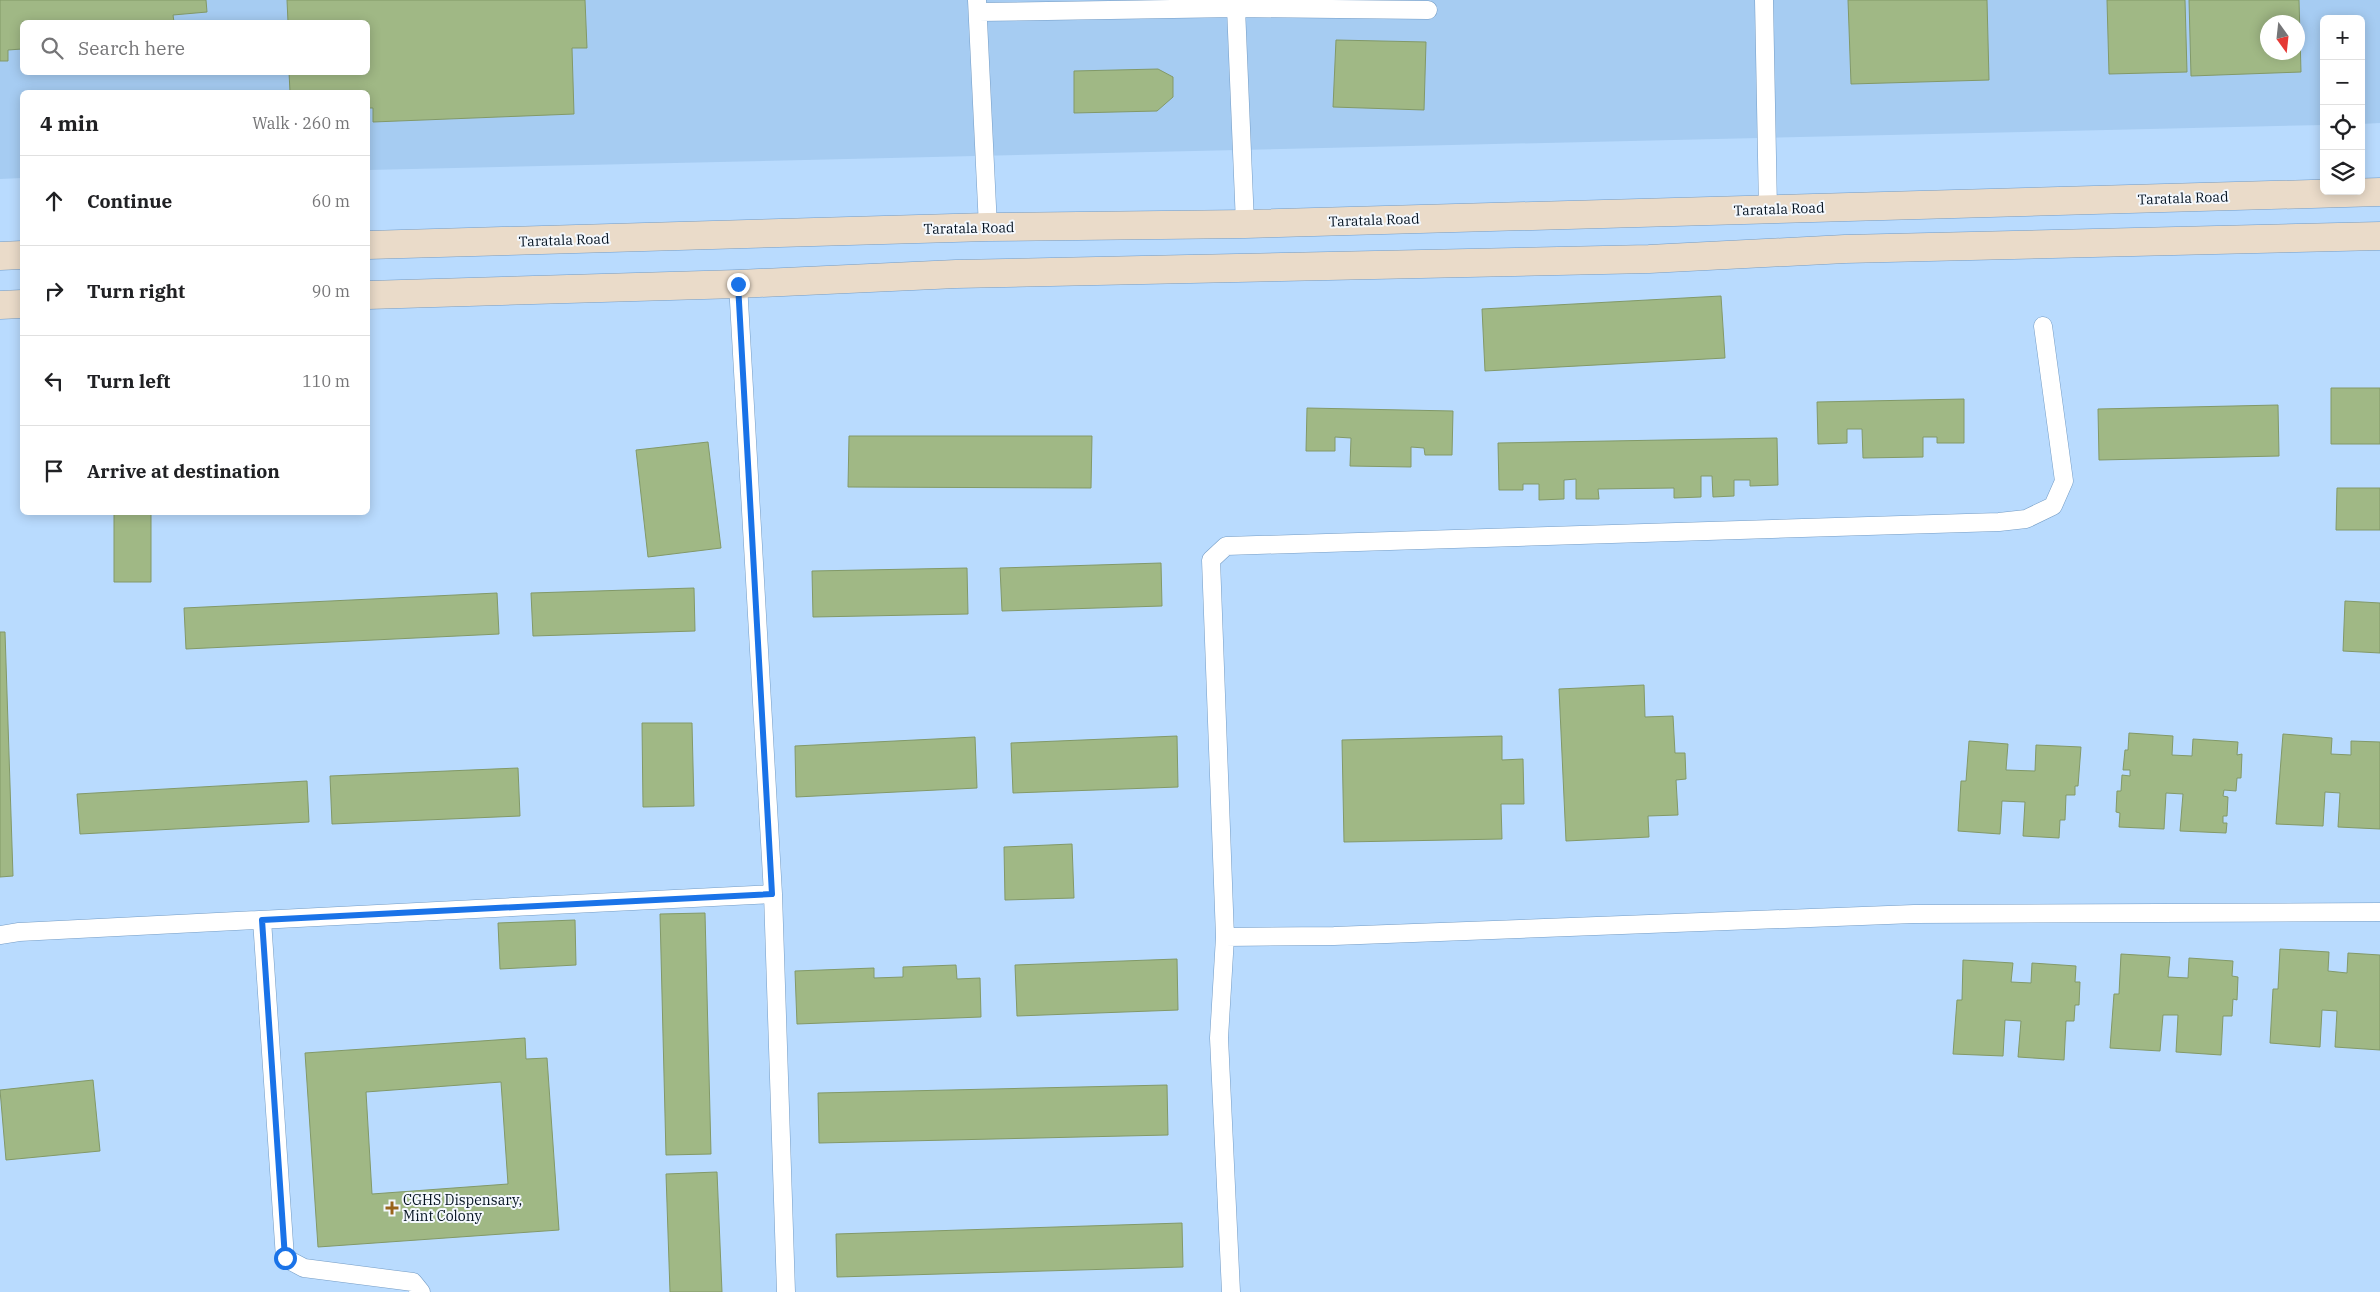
<!DOCTYPE html>
<html lang="en">
<head>
<meta charset="utf-8">
<style>
	body { margin:0; font-family:"IBM Plex Serif",serif; background:#f2f2f2; color:#202124 }
	.controls { position:absolute; right:15px; top:15px; display:grid; overflow:hidden; border-radius:8px; box-shadow:0 2px 12px #0003 }
	.controls button { width:45px; height:45px; display:grid; place-items:center; padding:0; border:0; border-bottom:1px solid #e0e0e0; background:#fff; color:#202124; font:25px sans-serif }
	.compass { position:absolute; left:2260px; top:15px; width:45px; height:45px; border-radius:50%; background:#fff; box-shadow:0 2px 12px #0003; rotate:165deg }
	.stop { position:absolute; width:15px; height:15px; margin:-11px; border:4px solid #1a73e8; border-radius:50%; background:#fff }
	.stop.end { background:#1a73e8; border-color:#fff; box-shadow:0 1px 5px #0008 }
	.list { margin:0; padding:0; list-style:none }
	h2 { display:flex; justify-content:space-between; align-items:center; height:65px; margin:0; padding:0 20px; font-size:21px }
	h2 small { font-size:16px; font-weight:400; color:#757577 }
	.list li { display:grid; grid-template-columns:32px 1fr auto; gap:15px; align-items:center; box-sizing:border-box; height:90px; padding:0 20px; border-top:1px solid #e0e0e0 }
	.list b { display:block; font-size:19px; white-space:nowrap }
	.list em { font-size:16px; font-style:normal; color:#757577 }
	.icon { flex:none; width:28px; height:28px; fill:none; stroke:currentColor; stroke-width:2; stroke-linecap:round; stroke-linejoin:round }
	.map { position:relative; flex:none; width:2380px; height:1292px; overflow:hidden }
	.search { position:absolute; background:#fff; box-shadow:0 2px 12px #0003; left:20px; top:20px; width:350px; height:55px; display:flex; align-items:center; gap:12px; box-sizing:border-box; padding:0 18px; border-radius:8px; color:#757577; font-size:19px }
	.panel { position:absolute; background:#fff; box-shadow:0 2px 12px #0003; left:20px; top:90px; width:350px; height:425px; border-radius:8px }
	.map>svg:first-child { display:block }
	.built { fill:#a6ccf2; fill-rule:evenodd }
	.building { fill:#a0b885; stroke:#829968; fill-rule:evenodd }
	.lines { fill:none; stroke-linecap:round; stroke-linejoin:round }
	.lane-casing { stroke:#749cc5; stroke-width:19 }
	.secondary-casing { stroke:#749cc5; stroke-width:29 }
	.lane { stroke:#fff; stroke-width:18 }
	.secondary { stroke:#eadbc9; stroke-width:28 }
	.route { stroke:#1a73e8; stroke-width:6 }
	.poi-dot { fill:#99641c; stroke:#f4f8fd; stroke-width:2 }
	.labels { text-anchor:middle; dominant-baseline:central; stroke-width:4; stroke-linejoin:round; paint-order:stroke }
	.street-label { font-size:14px; fill:#031120; stroke:#f4f8fd }
	.poi-label { font-size:14px; fill:#031120; stroke:#f4f8fd; text-anchor:start }
</style>
</head>
<body>
<div class="map">
<svg width="2380" height="1292" viewBox="0 0 2380 1292">
	<rect width="100%" height="100%" fill="#b9dbfe"/>
	<path class="built" d="M 0,0 L 2380,0 L 2380,123 L 2361,124 L 2361,19 L 2324,19 L 2324,125 L 368,170 L 368,92 L 22,92 L 22,178 L 0,179 ZM 22,22 L 368,22 L 368,72 L 22,72 ZM 2268,22 L 2298,22 L 2298,52 L 2268,52 Z"/>
	<path class="building" d="M 0,0 L 206,0 L 207,12 L 173,15 L 174,22 L 22,22 L 22,49 L 8,50 L 8,61 L 0,61 Z
		M 287,0 L 585,0 L 587,48 L 572,48 L 574,114 L 373,122 L 373,108 L 368,108 L 368,92 L 290,92 L 289,72 L 368,72 L 368,22 L 288,22 Z
		M 1848,0 L 1987,0 L 1989,80 L 1851,84 Z
		M 2107,0 L 2185,0 L 2187,72 L 2109,74 Z
		M 2189,0 L 2299,0 L 2301,72 L 2191,76 ZM 2268,22 L 2298,22 L 2298,52 L 2268,52 Z
		M 1336,40 L 1426,42 L 1424,110 L 1333,107 Z
		M 1158,69 L 1173,77 L 1173,97 L 1157,111 L 1074,113 L 1074,71 Z
		M 1721,296 L 1725,358 L 1485,371 L 1482,309 Z
		M 2331,388 L 2380,388 L 2380,444 L 2331,444 Z
		M 1964,399 L 1964,443 L 1937,443 L 1937,437 L 1923,437 L 1923,457 L 1863,458 L 1862,429 L 1847,429 L 1847,443 L 1818,444 L 1817,402 Z
		M 2278,405 L 2279,456 L 2099,460 L 2098,409 Z
		M 1307,408 L 1453,411 L 1452,455 L 1425,455 L 1424,448 L 1411,447 L 1411,467 L 1350,466 L 1351,438 L 1335,437 L 1335,451 L 1306,451 Z
		M 849,436 L 1092,436 L 1091,488 L 848,487 Z
		M 1777,438 L 1778,485 L 1750,486 L 1750,480 L 1734,480 L 1734,496 L 1713,497 L 1712,476 L 1701,476 L 1701,497 L 1674,498 L 1674,488 L 1598,489 L 1599,499 L 1576,499 L 1576,479 L 1564,480 L 1564,499 L 1539,500 L 1539,484 L 1523,484 L 1523,490 L 1499,490 L 1498,443 Z
		M 708,442 L 721,548 L 648,557 L 636,450 Z
		M 2337,488 L 2380,488 L 2380,530 L 2336,530 Z
		M 114,512 L 151,512 L 151,582 L 114,582 Z
		M 1161,563 L 1162,606 L 1002,611 L 1000,568 Z
		M 967,568 L 968,614 L 813,617 L 812,571 Z
		M 694,588 L 695,631 L 533,636 L 531,593 Z
		M 497,593 L 499,634 L 186,649 L 184,608 Z
		M 2345,601 L 2380,603 L 2380,653 L 2343,651 Z
		M 0,632 L 5,632 L 13,876 L 0,877 Z
		M 1644,685 L 1645,717 L 1673,716 L 1675,753 L 1685,753 L 1686,779 L 1676,780 L 1678,815 L 1648,816 L 1649,837 L 1566,841 L 1559,689 Z
		M 642,723 L 692,723 L 694,806 L 643,807 Z
		M 2129,733 L 2173,736 L 2172,755 L 2192,756 L 2193,739 L 2238,742 L 2237,755 L 2242,754 L 2241,778 L 2237,778 L 2236,791 L 2224,790 L 2223,796 L 2228,797 L 2227,816 L 2223,816 L 2223,823 L 2227,823 L 2226,833 L 2180,831 L 2183,794 L 2166,793 L 2164,829 L 2119,827 L 2120,813 L 2116,812 L 2117,791 L 2121,791 L 2122,775 L 2130,776 L 2130,770 L 2123,770 L 2125,750 L 2128,750 Z
		M 2283,734 L 2332,738 L 2331,754 L 2351,755 L 2351,741 L 2380,742 L 2380,829 L 2338,827 L 2340,793 L 2325,792 L 2323,826 L 2276,824 Z
		M 1177,736 L 1178,787 L 1013,793 L 1011,743 Z
		M 1502,736 L 1502,760 L 1523,759 L 1524,804 L 1501,804 L 1502,839 L 1344,842 L 1342,740 Z
		M 975,737 L 977,788 L 796,797 L 795,746 Z
		M 1969,741 L 2008,744 L 2006,770 L 2035,771 L 2036,745 L 2081,747 L 2078,786 L 2075,786 L 2075,795 L 2066,795 L 2065,820 L 2060,820 L 2059,838 L 2023,836 L 2025,802 L 2002,801 L 2000,834 L 1958,831 L 1961,781 L 1966,781 Z
		M 518,768 L 520,816 L 332,824 L 330,776 Z
		M 307,781 L 309,822 L 80,834 L 77,794 Z
		M 1072,844 L 1074,898 L 1005,900 L 1004,847 Z
		M 705,913 L 711,1154 L 666,1155 L 660,914 Z
		M 575,920 L 576,965 L 500,969 L 498,923 Z
		M 2280,949 L 2329,952 L 2328,971 L 2347,973 L 2348,953 L 2380,955 L 2380,1050 L 2335,1047 L 2337,1011 L 2322,1010 L 2320,1047 L 2270,1043 L 2273,989 L 2278,989 Z
		M 2121,954 L 2170,957 L 2168,977 L 2188,978 L 2189,958 L 2233,961 L 2232,976 L 2238,977 L 2237,1000 L 2233,999 L 2232,1016 L 2223,1016 L 2221,1055 L 2176,1052 L 2178,1015 L 2163,1015 L 2160,1051 L 2110,1048 L 2114,994 L 2119,994 Z
		M 1177,959 L 1178,1010 L 1017,1016 L 1015,965 Z
		M 1963,960 L 2013,963 L 2011,982 L 2031,983 L 2032,963 L 2076,966 L 2075,982 L 2080,982 L 2079,1005 L 2075,1005 L 2074,1021 L 2066,1021 L 2064,1060 L 2018,1057 L 2021,1021 L 2005,1020 L 2003,1056 L 1953,1054 L 1957,1000 L 1962,1000 Z
		M 956,965 L 957,979 L 980,978 L 981,1017 L 797,1024 L 795,971 L 874,968 L 874,978 L 903,977 L 903,967 Z
		M 525,1038 L 526,1059 L 547,1058 L 559,1230 L 318,1247 L 305,1053 ZM 501,1082 L 508,1184 L 372,1194 L 366,1092 Z
		M 93,1080 L 100,1151 L 6,1160 L 0,1090 Z
		M 1167,1085 L 1168,1135 L 819,1143 L 818,1093 Z
		M 717,1172 L 722,1292 L 670,1292 L 666,1174 Z
		M 1182,1223 L 1183,1267 L 837,1277 L 836,1234 Z"/>
	<g class="lines">
		<defs>
			<path id="lane" d="M 977,0 L 988,227
				M 1764,0 L 1768,209
				M 1236,8 L 1245,224
				M 978,12 L 1236,8 L 1428,10
				M 738,284 L 773,894 L 786,1292
				M 262,920 L 285,1258 L 304,1268 L 413,1282 L 421,1292
				M 0,935 L 19,932 L 773,894
				M 1225,937 L 1211,560 L 1226,546 L 1999,522 L 2026,519 L 2053,506 L 2064,481 L 2043,326
				M 1231,1292 L 1219,1038 L 1225,937 L 1334,936 L 1914,914 L 2380,912"/>
			<path id="secondary" d="M 368,245 L 988,227 L 1245,224 L 2380,192
				M 0,256 L 22,255
				M 368,295 L 738,284 L 956,274 L 1649,259 L 1845,249 L 2380,236
				M 0,305 L 22,304"/>
		</defs>
		<use href="#lane" class="lane-casing"/>
		<use href="#secondary" class="secondary-casing"/>
		<use href="#lane" class="lane"/>
		<use href="#secondary" class="secondary"/>
	</g>
	<g class="lines">
		<path class="route" d="M 285,1258 L 262,920 L 772,894 L 738,284"/>
	</g>
	<path class="poi-dot" d="M389.5 1200.5h5v5h5v5h-5v5h-5v-5h-5v-5h5z"/>
	<g class="labels">
		<g class="street-label">
			<text transform="translate(2183 198) rotate(-2)">Taratala Road</text>
			<text transform="translate(1779 209) rotate(-2)">Taratala Road</text>
			<text transform="translate(1374 220) rotate(-2)">Taratala Road</text>
			<text transform="translate(969 228) rotate(-1)">Taratala Road</text>
			<text transform="translate(564 240) rotate(-2)">Taratala Road</text>
		</g>
		<g class="poi-label">
			<text x="403" y="1200">CGHS Dispensary,<tspan x="403" dy="16">Mint Colony</tspan></text>
		</g>
	</g>
</svg>
<div class="controls">
<button>+</button>
<button>−</button>
<button><svg class="icon" aria-label="locate" viewBox="0 0 24 24"><circle cx="12" cy="12" r="6"/><path d="M12 2v4M12 18v4M2 12h4M18 12h4"/></svg></button>
<button><svg class="icon" aria-label="layers" viewBox="0 0 24 24"><path d="M12 4l9 5-9 5-9-5zM3 14l9 5 9-5"/></svg></button>
</div>
<svg class="compass" viewBox="-18 -18 36 36"><path d="M0-13l5 13h-10z" fill="#e53935"/><path d="M0 13l5-13h-10z" fill="#757577"/></svg>
<div class="stop" style="left:285px;top:1258px"></div>
<div class="stop end" style="left:738px;top:284px"></div>
<div class="search"><svg class="icon" aria-label="search" viewBox="0 0 24 24"><circle cx="10" cy="10" r="6"/><path d="M15 15l6 6"/></svg>Search here</div>
<section class="panel">
<h2>4 min<small>Walk · 260 m</small></h2>
<ul class="list">
<li><svg class="icon" aria-label="ahead" viewBox="0 0 24 24"><path d="M12 20V5M6 11l6-6 6 6"/></svg><div><b>Continue</b></div><em>60 m</em></li>
<li><svg class="icon" aria-label="right" viewBox="0 0 24 24"><path d="M7 20v-9h11M14 6l5 5-5 5"/></svg><div><b>Turn right</b></div><em>90 m</em></li>
<li><svg class="icon" aria-label="left" viewBox="0 0 24 24"><path d="M17 20v-9H6M10 6l-5 5 5 5"/></svg><div><b>Turn left</b></div><em>110 m</em></li>
<li><svg class="icon" aria-label="arrive" viewBox="0 0 24 24"><path d="M6 21V4h12l-3 4 3 4H6"/></svg><div><b>Arrive at destination</b></div></li>
</ul>
</section>
</div>
</body>
</html>
